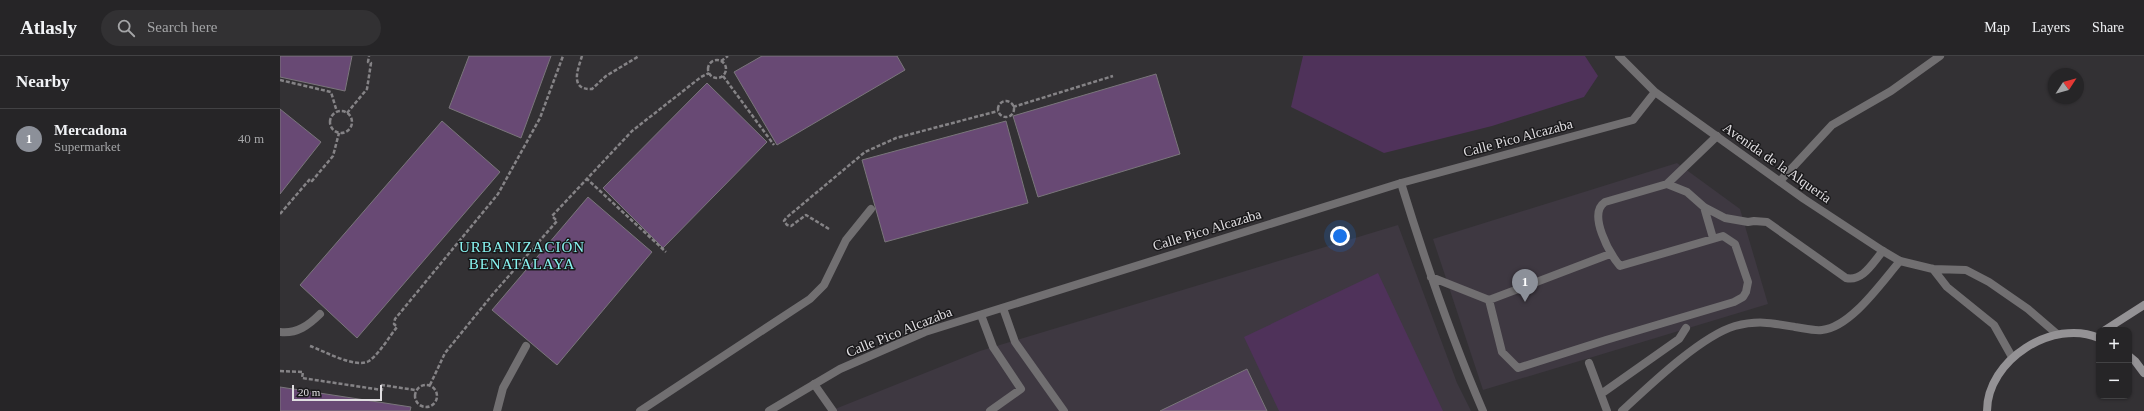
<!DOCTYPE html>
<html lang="en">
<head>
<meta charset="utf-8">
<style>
	body { margin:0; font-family:Georgia,serif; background:#323133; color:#f1f3f6 }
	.controls { position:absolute; right:12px; bottom:12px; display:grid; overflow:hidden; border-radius:8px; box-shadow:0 1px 3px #0004 }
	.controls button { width:36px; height:36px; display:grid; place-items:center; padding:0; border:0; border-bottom:1px solid #424244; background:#262527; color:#f1f3f6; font:20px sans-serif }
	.compass { position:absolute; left:1768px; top:12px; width:36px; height:36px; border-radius:50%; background:#262527; box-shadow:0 1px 3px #0004; rotate:54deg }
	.scale { position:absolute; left:12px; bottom:10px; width:90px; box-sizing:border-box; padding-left:4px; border:2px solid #e0dee1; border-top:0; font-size:11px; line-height:14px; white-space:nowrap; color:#e0dee1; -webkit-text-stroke:3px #1a191b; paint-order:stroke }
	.you { position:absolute; left:1060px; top:180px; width:14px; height:14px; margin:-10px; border:3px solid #fff; border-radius:50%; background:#1a73e8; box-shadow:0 0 0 6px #1a73e833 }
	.badge { display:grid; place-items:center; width:26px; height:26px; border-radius:50%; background:#8c9099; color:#fff; font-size:13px; font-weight:700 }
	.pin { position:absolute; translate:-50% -33px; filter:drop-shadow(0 1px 2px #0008) }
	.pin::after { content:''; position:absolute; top:21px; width:14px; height:12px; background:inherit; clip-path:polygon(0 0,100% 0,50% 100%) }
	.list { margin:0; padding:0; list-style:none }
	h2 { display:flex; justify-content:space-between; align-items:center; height:52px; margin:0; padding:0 16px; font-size:17px }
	h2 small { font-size:13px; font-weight:400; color:#a4a5a7 }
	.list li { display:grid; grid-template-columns:26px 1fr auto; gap:12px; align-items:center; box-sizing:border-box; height:60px; padding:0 16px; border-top:1px solid #424244 }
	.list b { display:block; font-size:15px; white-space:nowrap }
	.list p { margin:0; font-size:13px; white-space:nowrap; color:#a4a5a7 }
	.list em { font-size:13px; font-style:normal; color:#a4a5a7 }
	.icon { flex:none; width:22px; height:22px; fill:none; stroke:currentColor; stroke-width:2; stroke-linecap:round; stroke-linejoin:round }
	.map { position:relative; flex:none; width:1864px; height:355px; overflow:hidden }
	header { display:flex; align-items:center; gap:24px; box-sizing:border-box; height:56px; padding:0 20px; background:#262527; border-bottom:1px solid #424244 }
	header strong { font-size:19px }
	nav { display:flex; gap:22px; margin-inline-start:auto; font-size:14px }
	.search { width:280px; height:36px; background:#323133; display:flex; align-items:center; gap:10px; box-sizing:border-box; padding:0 14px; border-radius:22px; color:#a4a5a7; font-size:15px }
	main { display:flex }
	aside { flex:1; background:#262527 }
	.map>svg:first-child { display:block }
	.built { fill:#3e3841 }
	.green { fill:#4f325a }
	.building { fill:#684974; stroke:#7a767b }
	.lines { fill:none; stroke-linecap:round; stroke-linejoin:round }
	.path { stroke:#858386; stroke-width:2.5; stroke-dasharray:4 2; stroke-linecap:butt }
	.lane { stroke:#716f71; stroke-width:8 }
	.street { stroke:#716f71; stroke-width:8 }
	.secondary { stroke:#949295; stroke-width:8 }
	.labels { text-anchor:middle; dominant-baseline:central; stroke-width:3; stroke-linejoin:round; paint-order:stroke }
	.street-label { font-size:14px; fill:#e0dee1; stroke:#1a191b }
	.neighbourhood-label { font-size:15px; letter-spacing:1px; fill:#89f5f2; stroke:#1a191b }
</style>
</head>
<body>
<header>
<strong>Atlasly</strong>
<div class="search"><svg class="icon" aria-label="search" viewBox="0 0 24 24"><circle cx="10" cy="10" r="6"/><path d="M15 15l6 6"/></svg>Search here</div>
<nav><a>Map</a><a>Layers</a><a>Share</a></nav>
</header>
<main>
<aside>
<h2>Nearby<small></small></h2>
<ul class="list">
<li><span class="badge">1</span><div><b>Mercadona</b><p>Supermarket</p></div><em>40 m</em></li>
</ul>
</aside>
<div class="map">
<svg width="1864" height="355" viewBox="0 0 1864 355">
	<rect width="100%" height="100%" fill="#333134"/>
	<path class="built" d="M 1397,107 L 1460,153 L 1488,248 L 1203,334 L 1153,183 Z
		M 1118,169 L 1177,327 L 1191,355 L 550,355 L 700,295 Z"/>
	<path class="green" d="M 1023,0 L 1305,0 L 1318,20 L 1304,41 L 1212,70 L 1104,97 L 1011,51 Z
		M 1098,217 L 1163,355 L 999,355 L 964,281 Z"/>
	<path class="building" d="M 0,0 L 72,0 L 65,35 L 0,21 Z
		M 189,0 L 271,0 L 241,82 L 169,52 Z
		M 482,0 L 617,0 L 625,14 L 497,89 L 454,16 Z
		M 876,18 L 900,98 L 758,141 L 733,60 Z
		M 427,27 L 487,86 L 383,192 L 323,132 Z
		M 0,53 L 41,86 L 0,138 Z
		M 162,65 L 220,116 L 77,282 L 20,229 Z
		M 726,65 L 748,147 L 605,186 L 582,104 Z
		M 308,141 L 372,196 L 277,309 L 212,254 Z
		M 967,313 L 987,355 L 880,355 Z
		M 0,331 L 131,351 L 130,355 L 0,355 Z"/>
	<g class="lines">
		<path class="path" d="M 302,0 C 298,13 289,34 312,33 L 326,20 L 359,0
			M428 13a9 9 0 1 1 18 0a9 9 0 1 1-18 0Z
			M 441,5 L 448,0
			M 443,20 L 494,89
			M 0,24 L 51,36 L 57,56
			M718 53a8 8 0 1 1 16 0a8 8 0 1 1-16 0Z
			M 733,51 L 833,20
			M50 66a11 11 0 1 1 22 0a11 11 0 1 1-22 0Z
			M 67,57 L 87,33 L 91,7 L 88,6 L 89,0
			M 306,122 L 386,196
			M 0,158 L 30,123 L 32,125 L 53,100 L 59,77
			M 549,173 L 526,159 L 511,170 L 507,169 L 504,165 L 506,162 L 585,96 L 616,82 L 718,55
			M 30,290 C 44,295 76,313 89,305 C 100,297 109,281 117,271 L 114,268 L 115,263 L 218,138 L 260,62 L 283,0
			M 0,315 L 23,316 L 22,322 L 102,334 L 102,329 L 135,334
			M135 340a11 11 0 1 1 22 0a11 11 0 1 1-22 0Z
			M 150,329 L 165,297 L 213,238 L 277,165 L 272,160 L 352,75 L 421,21 L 429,17"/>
		<path class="lane" d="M 1500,125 L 1552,69 L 1611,35 L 1660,0
			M 1121,127 C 1145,205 1171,281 1203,355
			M 1387,128 L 1437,80
			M 1424,151 L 1433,182
			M 1151,221 L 1209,244 L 1222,296 L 1238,312 L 1326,284 L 1454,246 L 1463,241 L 1466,236 L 1468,226 L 1455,188 L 1443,180 L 1340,210 C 1330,198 1307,158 1325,146 L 1387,128 L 1407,136 L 1424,151 L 1445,162 L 1468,166 L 1474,165 L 1487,166 L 1566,222 C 1583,226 1593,206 1603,195
			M 1209,244 L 1330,198
			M 723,252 L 735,286 L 784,355
			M 701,259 L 713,291 L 741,333 L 710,355
			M 0,276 C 17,278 29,269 40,258
			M 1309,307 L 1327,355
			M 534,328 L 553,355
			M 1321,338 L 1399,283 L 1406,272
			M 217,355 L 223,332 L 246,290
			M 360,355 L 530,243 L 544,229 L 566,184 L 591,153
			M 1342,355 C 1369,330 1421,280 1455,270 C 1478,264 1492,267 1515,271 C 1523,272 1533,275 1542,274 C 1571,271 1601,227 1620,205"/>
		<path class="street" d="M 1339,0 L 1375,36 L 1524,143 L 1603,195 L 1620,205 L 1653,213 L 1686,214 L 1709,226 L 1748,253 L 1777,278
			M 1653,213 L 1667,231 L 1714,269 L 1732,301
			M 489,355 L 560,313 L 645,276 L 1121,127 L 1353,64 L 1375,36"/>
		<path class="secondary" d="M 1825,274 L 1864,249
			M 1849,300 L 1855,305 L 1864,317
			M 1707,355 C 1707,304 1773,262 1819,282"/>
	</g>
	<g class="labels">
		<g class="street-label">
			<text transform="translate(1238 82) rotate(-15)">Calle Pico Alcazaba</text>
			<text transform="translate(1497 107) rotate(35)">Avenida de la Alquería</text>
			<text transform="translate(927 174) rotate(-17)">Calle Pico Alcazaba</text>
			<text transform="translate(619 276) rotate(-22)">Calle Pico Alcazaba</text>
		</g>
		<g class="neighbourhood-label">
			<text x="242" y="191">URBANIZACIÓN<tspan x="242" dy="17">BENATALAYA</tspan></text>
		</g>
	</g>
</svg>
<div class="controls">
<button>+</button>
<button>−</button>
</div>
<svg class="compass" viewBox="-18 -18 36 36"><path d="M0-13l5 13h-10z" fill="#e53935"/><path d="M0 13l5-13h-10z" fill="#a4a5a7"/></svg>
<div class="scale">20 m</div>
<div class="you"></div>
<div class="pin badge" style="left:1245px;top:246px">1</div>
</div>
</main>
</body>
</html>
